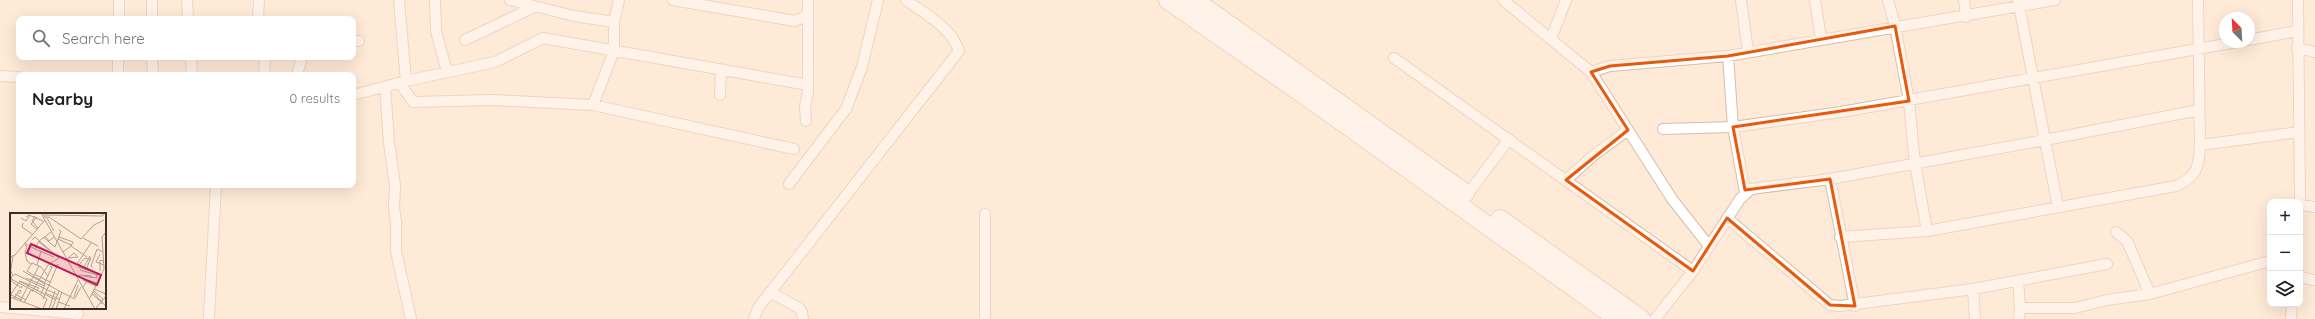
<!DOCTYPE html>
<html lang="en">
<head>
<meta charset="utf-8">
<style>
	body { margin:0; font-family:Quicksand,sans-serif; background:#f6f6f6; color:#202124 }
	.controls { position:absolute; right:12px; bottom:12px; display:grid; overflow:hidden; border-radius:8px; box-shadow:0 4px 16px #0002 }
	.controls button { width:36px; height:36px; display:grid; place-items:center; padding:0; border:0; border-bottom:1px solid #e0e0e0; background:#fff; color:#202124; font:20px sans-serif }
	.compass { position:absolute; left:2219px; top:12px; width:36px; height:36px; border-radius:50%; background:#fff; box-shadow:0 4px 16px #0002; rotate:336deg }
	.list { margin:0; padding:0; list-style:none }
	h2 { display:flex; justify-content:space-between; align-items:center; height:52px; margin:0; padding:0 16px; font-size:17px }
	h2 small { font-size:13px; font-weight:400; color:#757577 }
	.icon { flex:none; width:22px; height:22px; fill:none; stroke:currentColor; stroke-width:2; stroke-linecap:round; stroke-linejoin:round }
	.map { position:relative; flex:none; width:2315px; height:319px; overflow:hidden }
	.search { position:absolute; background:#fff; box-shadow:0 4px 16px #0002; left:16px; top:16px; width:340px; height:44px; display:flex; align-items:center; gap:10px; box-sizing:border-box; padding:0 14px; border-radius:8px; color:#757577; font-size:15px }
	.panel { position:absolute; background:#fff; box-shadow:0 4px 16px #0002; left:16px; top:72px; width:340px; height:116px; border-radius:8px }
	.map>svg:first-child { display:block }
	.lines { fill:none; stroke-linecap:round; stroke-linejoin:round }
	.street-casing { stroke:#d6bea6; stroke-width:12 }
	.highway-casing { stroke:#d6bea6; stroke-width:20 }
	.street { stroke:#fff; stroke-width:10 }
	.highway { stroke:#fff; stroke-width:18 }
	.marked { fill:none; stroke:#e8590c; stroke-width:3; stroke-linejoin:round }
	.inset-road { fill:none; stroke:#b0a091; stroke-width:1 }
	.view { fill:#c2185b; fill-opacity:0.15; stroke:#c2185b; stroke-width:2 }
	.inset-edge { fill:none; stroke:#3a3027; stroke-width:2 }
</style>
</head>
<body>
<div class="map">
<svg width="2315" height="319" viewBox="0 0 2315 319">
	<rect width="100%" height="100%" fill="#ffead7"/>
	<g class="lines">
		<defs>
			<path id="street" d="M 152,0 L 152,19
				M 187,0 L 188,19
				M 399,0 L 406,81
				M 435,0 L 436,31 L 447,72
				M 510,0 L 574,16 L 614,22
				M 673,0 L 795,21 L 808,15
				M 1503,0 L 1591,72 L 1672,199 L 1709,246
				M 1741,0 L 1748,52
				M 1815,0 L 1821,39
				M 1888,0 L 1895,26 L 1909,101 L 1915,164 L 1927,231
				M 1964,0 L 1966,17
				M 2018,0 L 2045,140 L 2199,110
				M 2198,0 L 2200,145
				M 2298,0 L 2300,202
				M 119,19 L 119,0
				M 258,19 L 259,0
				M 1551,39 L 1566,0
				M 465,40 L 534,7
				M 2249,40 L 2297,31
				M 353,41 L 359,41
				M 2297,48 L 2315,52
				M 1728,56 L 1733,127 L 1745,192
				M 152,57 L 153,75
				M 191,57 L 192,75
				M 1394,58 L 1693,271
				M 1591,72 L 1610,66 L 1728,56 L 2055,0
				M 118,75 L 118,57
				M 264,75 L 265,57
				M 297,75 L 302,57
				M 0,76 L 19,77
				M 400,83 L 413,102 L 492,100 L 593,105 L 794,149
				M 385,87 L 389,143 L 395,185 L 394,207 L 396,223 L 396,251 L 411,319
				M 353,95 L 406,81 L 495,62 L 543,38 L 808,85
				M 720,95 L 721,70
				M 593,105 L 614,51 L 614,22 L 619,0
				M 806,121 L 805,106 L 808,92 L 808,0
				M 1663,129 L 1733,127 L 1841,112 L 2237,42
				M 1830,179 L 1855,306
				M 1566,180 L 1593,156 L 1628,130
				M 789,184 L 846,109 L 862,67 L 878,0
				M 1467,195 L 1509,139
				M 2300,205 L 2315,207
				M 985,214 L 985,319
				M 1727,218 L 1830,305 L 1840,306 L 1973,289 L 2107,264
				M 2116,232 L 2127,241 L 2150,294
				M 1840,237 L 1927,231 L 2176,186 C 2197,177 2199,167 2200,145 L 2299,132
				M 2300,277 L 2315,280
				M 2018,281 L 2020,308
				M 1973,289 L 1975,319
				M 770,292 L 799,308 L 802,312 L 803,319
				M 0,307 L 78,314
				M 209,317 L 216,185
				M 754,319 L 758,308 L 959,51 C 952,28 925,14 906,0
				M 1655,319 L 1693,271 L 1740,199 L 1751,189 L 1830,179 L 2045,140 L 2058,207
				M 2019,319 L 2020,308 L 2075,308 L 2107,300 L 2150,294 L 2270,261
				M 2291,319 L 2292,304"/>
			<path id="highway" d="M 1168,0 L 1330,113 L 1618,319
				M 1194,0 L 1465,193
				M 1500,219 L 1641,319"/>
		</defs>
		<use href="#street" class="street-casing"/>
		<use href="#highway" class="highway-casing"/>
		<use href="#street" class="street"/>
		<use href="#highway" class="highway"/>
	</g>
	<path d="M0 0H2315V319H0ZM 1895,26 L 1909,101 L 1733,127 L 1745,190 L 1830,179 L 1855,306 L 1830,305 L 1727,218 L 1693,271 L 1566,180 L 1628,130 L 1591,72 L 1610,66 L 1728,56 Z" fill="#ffead7" fill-opacity=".55" fill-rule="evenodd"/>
	<path class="marked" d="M 1895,26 L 1909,101 L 1733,127 L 1745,190 L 1830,179 L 1855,306 L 1830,305 L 1727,218 L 1693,271 L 1566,180 L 1628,130 L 1591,72 L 1610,66 L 1728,56 Z"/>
	<g transform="translate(10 213)">
		<rect width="96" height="96" fill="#ffead7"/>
		<path class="inset-road" d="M 31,0 L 85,96M 33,2 L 93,3 L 93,0M 25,3 L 22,8 L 28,15M 16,4 L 19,2 L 33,8M 34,4 L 39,4 L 71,26 L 84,12 L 94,7M 11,5 L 16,8 L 20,2M 37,5 L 44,18M 13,10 L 12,14 L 22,21M 27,16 L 21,11 L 27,4M 41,19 L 29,28 L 25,36 L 44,44M 35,23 L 39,28 L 44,24M 33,24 L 45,34 L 51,18 L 49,17M 49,24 L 63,29 L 61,33M 73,25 L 88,33M 48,26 L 61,32M 29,29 L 39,37M 14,30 L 25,36M 15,32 L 17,34 L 15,39 L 17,48 L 21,51M 53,39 L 61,33 L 77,44M 90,41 L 86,49 L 94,52M 0,44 L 5,42 L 35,7M 57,46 L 64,40 L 68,44 L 59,45M 67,51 L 81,30M 27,52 L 31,38M 68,53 L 75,45 L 81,47M 68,54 L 88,60 L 86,65M 83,54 L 81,53 L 87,36 L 93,39M 0,56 L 3,63 L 5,61 L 48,82M 1,56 L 3,43M 73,56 L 80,43M 70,57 L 88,62M 76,57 L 81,44M 13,58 L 35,71 L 31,81M 90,58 L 90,47 L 93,48M 24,61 L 40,69M 23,62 L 17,58 L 22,50 L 31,54 L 38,63M 69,62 L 81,63 L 81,65M 2,63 L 1,66 L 26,79M 23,63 L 49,78M 74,63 L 87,65M 16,65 L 35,73M 0,67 L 11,75 L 12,73M 73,67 L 86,73M 9,68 L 46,87M 9,68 L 29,75 L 27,77M 35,69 L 42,54 L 40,53M 73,74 L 78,67 L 87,70M 84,76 L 96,81M 84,78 L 93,86 L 91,91M 22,79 L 38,52 L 49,45 L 25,24 L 22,27M 26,79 L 37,86 L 33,96M 83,79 L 91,88M 35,80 L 49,86M 5,81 L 16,87M 82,81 L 96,93M 1,82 L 12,87M 0,83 L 9,69M 0,84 L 32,96M 64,84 L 68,72M 65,85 L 71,74M 80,85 L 94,56 L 92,24 L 96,19M 4,86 L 9,77 L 11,78 L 9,81M 33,86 L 48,51M 10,88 L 29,53M 48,89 L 60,93M 14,90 L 21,77M 86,95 L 96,83M 39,96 L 45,78M 42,96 L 49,78 L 65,86M 46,96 L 52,79M 54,96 L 68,67"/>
		<path class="view" d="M 21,31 L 91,62 L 87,72 L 17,40 Z"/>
		<rect width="96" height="96" class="inset-edge"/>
	</g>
</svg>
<div class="controls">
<button>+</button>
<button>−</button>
<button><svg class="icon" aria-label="layers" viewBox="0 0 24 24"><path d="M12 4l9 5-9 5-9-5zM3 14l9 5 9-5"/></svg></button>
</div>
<svg class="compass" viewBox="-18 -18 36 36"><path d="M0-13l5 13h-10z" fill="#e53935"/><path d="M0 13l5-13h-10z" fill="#757577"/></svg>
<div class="search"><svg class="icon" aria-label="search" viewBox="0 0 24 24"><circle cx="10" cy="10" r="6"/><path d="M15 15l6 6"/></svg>Search here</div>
<section class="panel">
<h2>Nearby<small>0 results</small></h2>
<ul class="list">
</ul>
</section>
</div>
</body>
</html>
